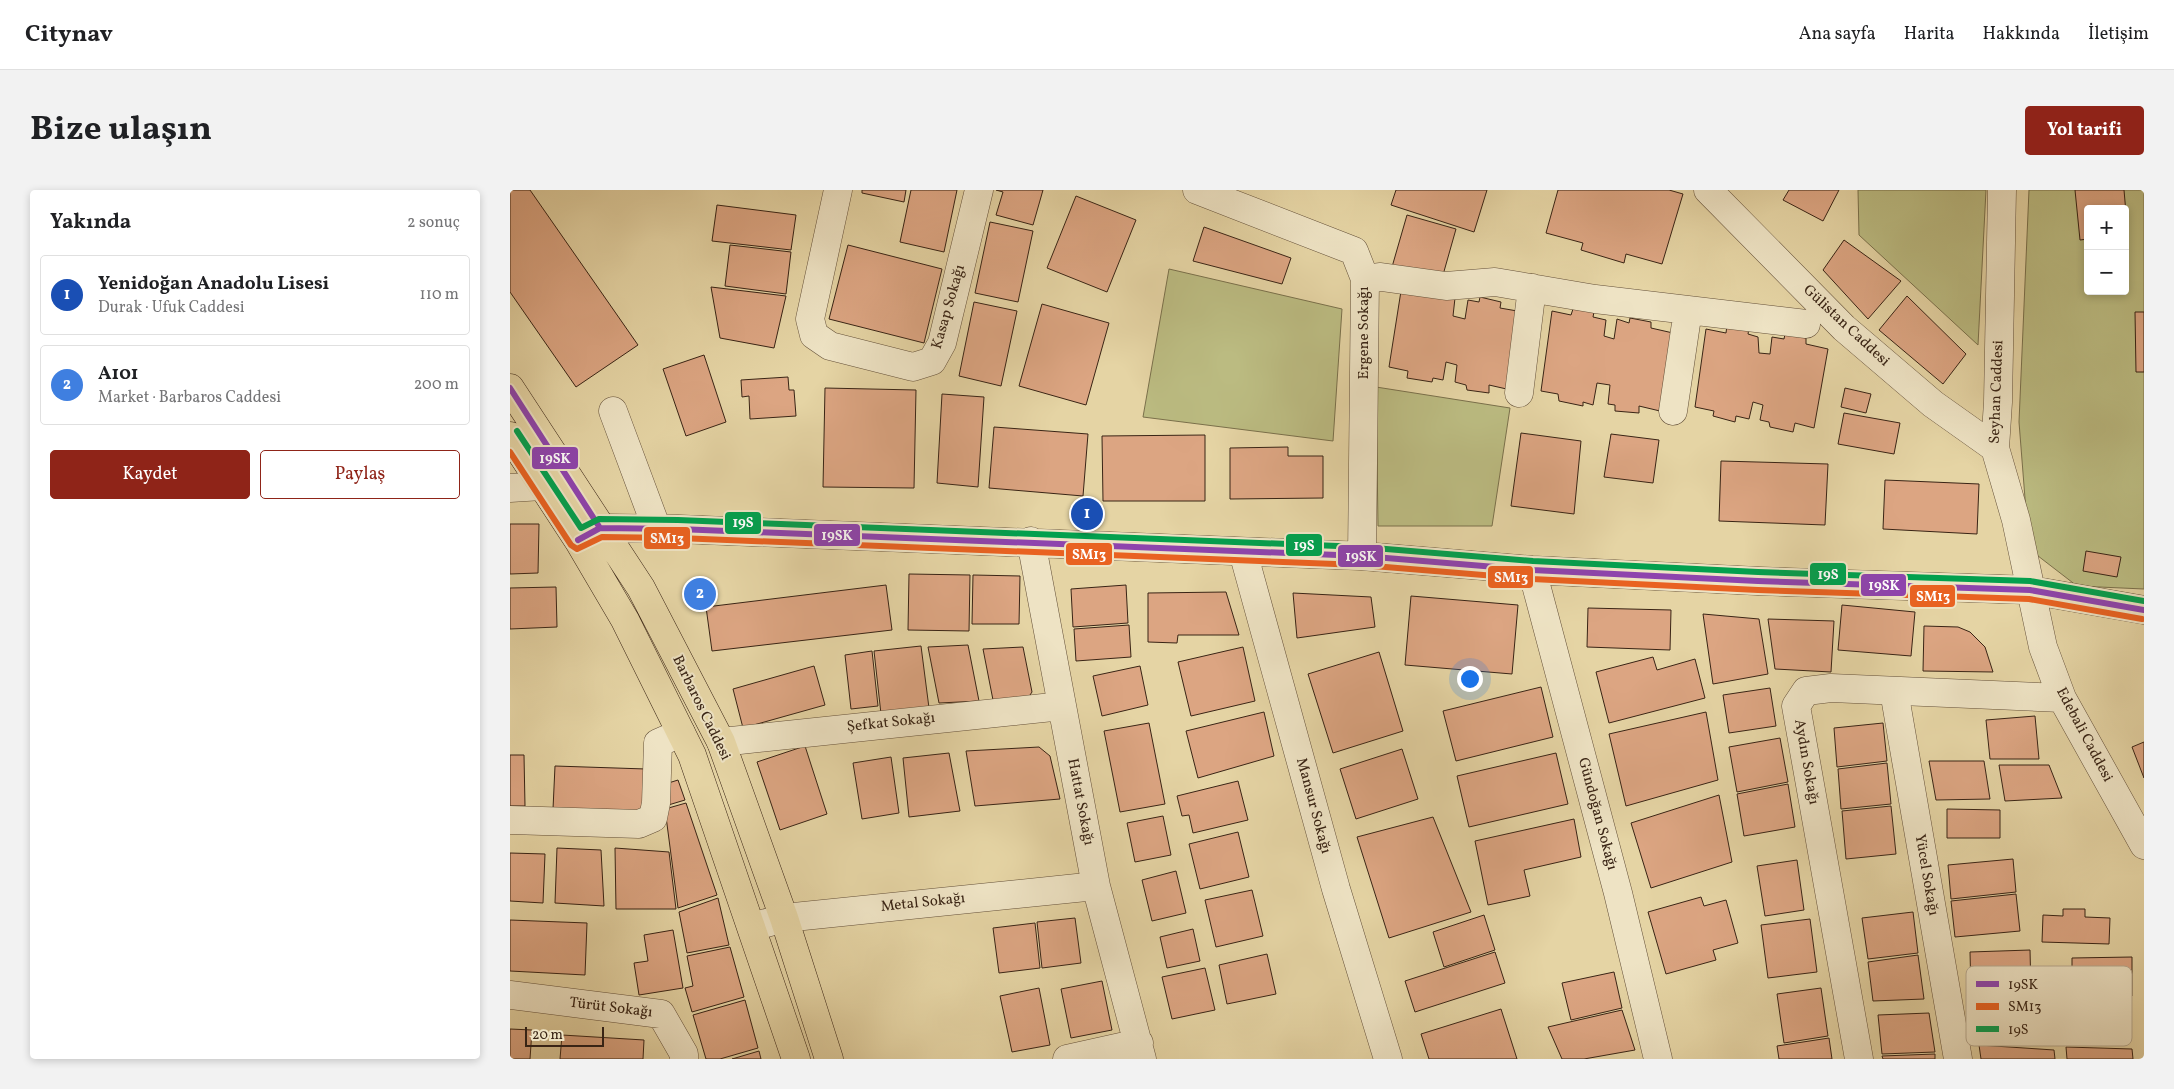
<!DOCTYPE html>
<html lang="tr">
<head>
<meta charset="utf-8">
<style>
	body { margin:0; font-family:Vollkorn,serif; background:#f2f2f2; color:#202124 }
	.controls { position:absolute; right:15px; top:15px; display:grid; overflow:hidden; border-radius:5px; box-shadow:0 2px 8px #0003 }
	.controls button { width:45px; height:45px; display:grid; place-items:center; padding:0; border:0; border-bottom:1px solid #e0e0e0; background:#fff; color:#202124; font:25px sans-serif }
	.scale { position:absolute; left:15px; bottom:12px; width:79px; box-sizing:border-box; padding-left:5px; border:2px solid #392415; border-top:0; font-size:14px; line-height:18px; white-space:nowrap; color:#392415; -webkit-text-stroke:4px #eee3c4; paint-order:stroke }
	.you { position:absolute; left:959px; top:488px; width:18px; height:18px; margin:-12px; border:4px solid #fff; border-radius:50%; background:#1a73e8; box-shadow:0 0 0 8px #1a73e833 }
	.badge { display:grid; place-items:center; width:32px; height:32px; border-radius:50%; background:#8f2418; color:#fff; font-size:16px; font-weight:700 }
	.pin { position:absolute; translate:-50% -50%; border:2px solid #fff; box-shadow:0 1px 5px #0006 }
	.list { margin:0; padding:0; list-style:none }
	h2 { display:flex; justify-content:space-between; align-items:center; height:65px; margin:0; padding:0 20px; font-size:21px }
	h2 small { font-size:16px; font-weight:400; color:#757577 }
	.list li { display:grid; grid-template-columns:32px 1fr auto; gap:15px; align-items:center; box-sizing:border-box; height:80px; margin:0 10px 10px; padding:0 10px; border:1px solid #e0e0e0; border-radius:5px }
	.list b { display:block; font-size:19px; white-space:nowrap }
	.list p { margin:0; font-size:16px; white-space:nowrap; color:#757577 }
	.list em { font-size:16px; font-style:normal; color:#757577 }
	.actions { display:flex; gap:10px; padding:15px 20px }
	.actions a { flex:1; padding:11px 0; border:1px solid #8f2418; border-radius:5px; text-align:center; font-size:18px; color:#8f2418 }
	.actions .main { background:#8f2418; color:#fff }
	.map { position:relative; flex:none; width:1634px; height:869px; overflow:hidden; border-radius:5px }
	header { display:flex; align-items:center; gap:30px; box-sizing:border-box; height:70px; padding:0 25px; background:#fff; border-bottom:1px solid #e0e0e0 }
	header strong { font-size:24px }
	nav { display:flex; gap:28px; margin-inline-start:auto; font-size:18px }
	.intro { display:flex; align-items:center; justify-content:space-between; box-sizing:border-box; height:120px; padding:0 30px }
	h1 { margin:0; font-size:35px }
	.button { padding:12px 22px; border-radius:5px; background:#8f2418; color:#fff; font-size:18px; font-weight:700 }
	main { display:flex; gap:30px; padding:0 30px }
	aside { flex:1; background:#fff; border-radius:5px; box-shadow:0 2px 8px #0003 }
	.map>svg:first-child { display:block }
	.green { fill:#bbbb81; stroke:#7a704b; fill-rule:evenodd }
	.building { fill:#dca582; stroke:#392415 }
	.lines { fill:none; stroke-linecap:round; stroke-linejoin:round }
	.minor-casing { stroke:#645039; stroke-width:29 }
	.major-casing { stroke:#392415; stroke-width:29 }
	.minor { stroke:#eee3c4; stroke-width:28 }
	.major { stroke:#e5d4a4; stroke-width:28 }
	.bus-1-casing { stroke:#eee3c4; stroke-width:10 }
	.bus-2-casing { stroke:#eee3c4; stroke-width:10 }
	.bus-3-casing { stroke:#eee3c4; stroke-width:10 }
	.bus-1 { stroke:#8e44ad; stroke-width:6 }
	.bus-2 { stroke:#e96221; stroke-width:6 }
	.bus-3 { stroke:#03a04e; stroke-width:6 }
	.labels { text-anchor:middle; dominant-baseline:central; stroke-width:4; stroke-linejoin:round; paint-order:stroke }
	.street-label { font-size:15px; fill:#392415; stroke:#eee3c4 }
	.key { fill:#eee3c4; stroke:#b8aa90; stroke-width:1 }
	.key-label { font-size:14px; fill:#392415 }
	.line-badge { stroke:#eee3c4; stroke-width:2 }
	.badge-label { font-size:14px; text-anchor:middle; font-weight:bold; fill:#fff }
</style>
</head>
<body>
<header>
<strong>Citynav</strong>
<nav><a>Ana sayfa</a><a>Harita</a><a>Hakkında</a><a>İletişim</a></nav>
</header>
<div class="intro"><h1>Bize ulaşın</h1><a class="button">Yol tarifi</a></div>
<main>
<aside>
<h2>Yakında<small>2 sonuç</small></h2>
<ul class="list">
<li><span class="badge" style="background:#1a4fb4">1</span><div><b>Yenidoğan Anadolu Lisesi</b><p>Durak · Ufuk Caddesi</p></div><em>110 m</em></li>
<li><span class="badge" style="background:#3f7fe0">2</span><div><b>A101</b><p>Market · Barbaros Caddesi</p></div><em>200 m</em></li>
</ul>
<div class="actions"><a class="main">Kaydet</a><a>Paylaş</a></div>
</aside>
<div class="map">
<svg width="1634" height="869" viewBox="0 0 1634 869">
	<rect width="100%" height="100%" fill="#e5d4a4"/>
	<filter id="stains"><feTurbulence type="fractalNoise" baseFrequency=".004" numOctaves="4"/><feColorMatrix values="0 0 0 0 .2 0 0 0 0 .09 0 0 0 0 .02 0 0 0 .5 -.17"/></filter>
	<radialGradient id="worn" r=".72"><stop offset=".6" stop-color="#630" stop-opacity="0"/><stop offset="1" stop-color="#630" stop-opacity=".3"/></radialGradient>
	<path class="green" d="M 1348,0 L 1476,0 L 1468,155 L 1349,45 Z
		M 1519,0 L 1634,0 L 1634,399 L 1567,396 L 1519,359 L 1509,232 ZM 1578,19 L 1615,19 L 1615,101 L 1578,101 Z
		M 659,79 L 832,119 L 823,251 L 633,227 Z
		M 866,197 L 1000,218 L 982,336 L 868,336 Z"/>
	<path class="building" d="M 0,0 L 20,0 L 128,155 L 66,197 L 0,102 Z
		M 352,0 L 396,0 L 394,12 L 352,3 Z
		M 401,0 L 447,0 L 434,62 L 390,52 Z
		M 486,0 L 533,0 L 523,35 L 486,25 L 493,2 Z
		M 886,0 L 977,0 L 964,42 L 881,15 Z
		M 1048,0 L 1159,0 L 1173,4 L 1152,74 L 1116,64 L 1114,73 L 1071,60 L 1073,53 L 1036,43 Z
		M 1279,0 L 1329,0 L 1313,31 L 1273,10 Z
		M 1565,0 L 1614,0 L 1618,46 L 1615,46 L 1615,19 L 1578,19 L 1578,49 L 1570,50 Z
		M 566,6 L 626,30 L 597,102 L 537,78 Z
		M 207,15 L 286,25 L 281,60 L 202,51 Z
		M 897,25 L 946,39 L 931,92 L 882,77 Z
		M 480,32 L 523,41 L 508,112 L 465,103 Z
		M 694,37 L 781,68 L 772,94 L 683,71 Z
		M 1334,50 L 1391,91 L 1358,129 L 1313,80 Z
		M 220,55 L 281,62 L 276,104 L 215,96 Z
		M 338,55 L 432,79 L 414,153 L 319,129 Z
		M 201,97 L 276,106 L 264,158 L 210,148 Z
		M 891,101 L 945,108 L 943,126 L 955,129 L 958,110 L 969,112 L 970,107 L 991,112 L 990,118 L 1013,122 L 1001,200 L 979,195 L 979,203 L 957,200 L 956,195 L 945,192 L 947,175 L 936,172 L 933,190 L 923,188 L 922,192 L 897,188 L 898,181 L 879,177 Z
		M 1397,106 L 1456,164 L 1433,194 L 1369,140 Z
		M 464,112 L 507,121 L 491,196 L 449,186 Z
		M 532,114 L 599,133 L 576,215 L 509,196 Z
		M 1063,119 L 1084,122 L 1083,127 L 1096,130 L 1094,146 L 1104,149 L 1107,129 L 1119,133 L 1120,128 L 1141,132 L 1141,138 L 1163,143 L 1150,221 L 1129,216 L 1129,223 L 1105,221 L 1105,215 L 1098,214 L 1100,195 L 1087,193 L 1083,215 L 1073,212 L 1073,216 L 1049,211 L 1048,204 L 1031,201 L 1042,121 L 1061,125 Z
		M 1625,122 L 1634,122 L 1634,182 L 1626,182 Z
		M 1217,135 L 1239,138 L 1238,144 L 1248,147 L 1249,163 L 1260,164 L 1262,147 L 1274,149 L 1275,144 L 1296,148 L 1296,154 L 1318,159 L 1304,238 L 1285,233 L 1283,242 L 1260,237 L 1259,232 L 1250,230 L 1253,215 L 1243,212 L 1239,229 L 1226,226 L 1225,232 L 1203,226 L 1204,221 L 1185,217 L 1196,139 L 1216,143 Z
		M 194,165 L 216,232 L 176,246 L 153,179 Z
		M 278,187 L 279,200 L 284,200 L 286,226 L 240,229 L 239,206 L 232,207 L 231,190 Z
		M 315,198 L 406,200 L 404,298 L 313,297 Z
		M 1335,198 L 1361,204 L 1356,223 L 1331,217 Z
		M 432,204 L 474,207 L 468,297 L 427,293 Z
		M 1334,223 L 1390,233 L 1384,264 L 1328,254 Z
		M 484,237 L 578,244 L 573,306 L 479,298 Z
		M 1011,243 L 1071,251 L 1064,324 L 1001,316 Z
		M 1101,244 L 1149,250 L 1143,293 L 1094,287 Z
		M 695,245 L 695,311 L 593,311 L 592,246 Z
		M 778,257 L 778,266 L 813,266 L 813,308 L 720,309 L 720,258 Z
		M 1211,271 L 1318,274 L 1315,335 L 1209,331 Z
		M 1375,290 L 1469,294 L 1467,344 L 1373,339 Z
		M 0,334 L 29,334 L 28,383 L 0,384 Z
		M 1576,361 L 1611,367 L 1607,387 L 1573,381 Z
		M 399,384 L 460,385 L 459,441 L 398,440 Z
		M 463,385 L 510,386 L 509,434 L 462,434 Z
		M 376,395 L 382,440 L 202,461 L 196,417 Z
		M 616,395 L 618,433 L 563,437 L 561,399 Z
		M 46,397 L 47,437 L 0,439 L 0,398 Z
		M 716,402 L 729,445 L 668,445 L 667,453 L 638,452 L 638,403 Z
		M 783,403 L 861,407 L 865,437 L 787,448 Z
		M 901,406 L 1008,415 L 1002,484 L 895,475 Z
		M 1332,415 L 1405,422 L 1401,466 L 1328,460 Z
		M 1078,418 L 1161,420 L 1160,460 L 1077,457 Z
		M 1193,424 L 1249,429 L 1258,484 L 1203,494 Z
		M 1258,429 L 1324,431 L 1321,482 L 1265,479 Z
		M 619,435 L 621,467 L 566,471 L 564,439 Z
		M 1414,436 L 1448,437 L 1460,442 L 1475,457 L 1483,482 L 1413,481 Z
		M 458,455 L 469,511 L 429,513 L 418,457 Z
		M 411,456 L 419,518 L 371,524 L 364,461 Z
		M 513,457 L 522,502 L 518,508 L 483,510 L 473,459 Z
		M 733,457 L 745,511 L 681,526 L 668,472 Z
		M 362,461 L 368,516 L 341,519 L 335,465 Z
		M 869,462 L 893,541 L 823,563 L 798,484 Z
		M 1143,467 L 1147,480 L 1185,469 L 1195,508 L 1099,533 L 1086,482 Z
		M 304,476 L 315,515 L 233,538 L 223,499 Z
		M 630,476 L 638,515 L 592,526 L 583,486 Z
		M 1031,497 L 1043,547 L 946,571 L 933,521 Z
		M 1260,498 L 1266,536 L 1219,543 L 1213,505 Z
		M 754,522 L 764,566 L 688,588 L 676,541 Z
		M 1196,522 L 1208,590 L 1116,616 L 1099,544 Z
		M 1525,526 L 1529,569 L 1480,569 L 1476,530 Z
		M 639,533 L 655,614 L 610,622 L 594,541 Z
		M 1373,533 L 1377,571 L 1327,577 L 1324,538 Z
		M 1270,548 L 1278,592 L 1227,602 L 1219,557 Z
		M 1634,552 L 1634,588 L 1622,557 Z
		M 295,556 L 317,624 L 270,640 L 247,572 Z
		M 529,557 L 540,566 L 550,609 L 465,616 L 456,561 Z
		M 892,559 L 908,609 L 846,629 L 830,579 Z
		M 439,563 L 450,621 L 399,627 L 393,568 Z
		M 1046,563 L 1058,614 L 959,637 L 947,586 Z
		M 0,565 L 14,565 L 15,616 L 0,616 Z
		M 381,567 L 389,623 L 352,629 L 343,573 Z
		M 1419,571 L 1474,571 L 1480,609 L 1426,610 Z
		M 1377,573 L 1381,614 L 1331,619 L 1328,579 Z
		M 1489,575 L 1539,575 L 1552,608 L 1495,611 Z
		M 45,576 L 136,579 L 134,623 L 43,619 Z
		M 168,590 L 175,610 L 155,616 L 152,595 Z
		M 728,591 L 738,630 L 683,643 L 679,625 L 672,626 L 667,606 Z
		M 1278,594 L 1285,637 L 1234,646 L 1227,604 Z
		M 1209,605 L 1222,672 L 1141,698 L 1121,633 Z
		M 176,613 L 207,705 L 168,718 L 155,619 Z
		M 1381,616 L 1386,664 L 1336,669 L 1332,621 Z
		M 1437,619 L 1490,620 L 1490,648 L 1437,648 Z
		M 653,626 L 661,665 L 625,672 L 617,633 Z
		M 923,627 L 961,722 L 879,748 L 847,647 Z
		M 1064,629 L 1071,667 L 1014,680 L 1020,706 L 978,715 L 965,651 Z
		M 728,642 L 739,687 L 690,699 L 679,654 Z
		M 47,658 L 91,660 L 94,716 L 45,713 Z
		M 105,658 L 159,662 L 166,719 L 106,719 Z
		M 0,663 L 35,664 L 33,713 L 0,711 Z
		M 1503,669 L 1506,702 L 1441,709 L 1438,675 Z
		M 1287,670 L 1294,720 L 1255,726 L 1247,676 Z
		M 666,681 L 676,723 L 642,731 L 632,690 Z
		M 742,700 L 753,746 L 706,757 L 695,710 Z
		M 1506,704 L 1510,741 L 1445,747 L 1441,711 Z
		M 1191,707 L 1194,716 L 1216,710 L 1228,753 L 1203,760 L 1206,770 L 1156,784 L 1138,722 Z
		M 208,708 L 219,755 L 177,763 L 169,722 Z
		M 1553,719 L 1575,719 L 1575,727 L 1600,728 L 1599,754 L 1532,752 L 1533,725 L 1553,726 Z
		M 1403,722 L 1408,763 L 1358,769 L 1352,728 Z
		M 974,725 L 985,760 L 934,777 L 923,742 Z
		M 565,728 L 571,773 L 532,778 L 527,732 Z
		M 1300,729 L 1307,782 L 1258,788 L 1251,735 Z
		M 0,730 L 77,733 L 75,785 L 0,781 Z
		M 525,733 L 530,778 L 489,783 L 483,738 Z
		M 683,739 L 690,771 L 657,778 L 650,747 Z
		M 163,740 L 173,798 L 129,805 L 124,773 L 138,771 L 134,745 Z
		M 220,757 L 234,807 L 182,822 L 175,798 L 183,796 L 177,766 Z
		M 1520,760 L 1521,802 L 1461,803 L 1460,762 Z
		M 985,762 L 995,793 L 905,822 L 895,791 Z
		M 757,764 L 766,804 L 717,814 L 709,775 Z
		M 1408,765 L 1414,809 L 1363,811 L 1358,772 Z
		M 1622,767 L 1622,806 L 1562,807 L 1562,768 Z
		M 695,778 L 705,820 L 662,829 L 652,787 Z
		M 1104,782 L 1112,818 L 1061,830 L 1052,793 Z
		M 592,791 L 602,840 L 561,848 L 551,799 Z
		M 529,798 L 540,855 L 502,862 L 490,806 Z
		M 1311,798 L 1318,846 L 1274,853 L 1267,804 Z
		M 235,810 L 248,858 L 210,869 L 196,869 L 183,825 Z
		M 991,819 L 1007,869 L 919,869 L 911,844 Z
		M 1112,820 L 1125,860 L 1074,869 L 1052,869 L 1038,837 Z
		M 1419,823 L 1425,862 L 1372,864 L 1368,825 Z
		M 0,839 L 22,840 L 20,869 L 0,869 Z
		M 52,845 L 134,850 L 133,869 L 50,869 Z
		M 1319,848 L 1322,869 L 1269,869 L 1267,856 Z
		M 1469,855 L 1544,860 L 1545,869 L 1471,869 Z
		M 1556,857 L 1622,859 L 1623,869 L 1557,869 Z
		M 249,861 L 251,869 L 222,869 Z
		M 1425,864 L 1425,869 L 1373,869 L 1372,866 Z"/>
	<g class="lines">
		<defs>
			<path id="minor" d="M 328,0 L 300,129 L 304,145 L 320,156 L 403,177 L 422,171 L 432,153 L 469,0
				M 687,0 L 844,61 L 855,89 L 852,366
				M 1198,0 L 1334,138 L 1423,214 L 1485,258
				M 1492,0 L 1488,212 L 1485,258 L 1506,330 L 1533,457 L 1552,508 L 1634,655
				M 855,89 L 871,87 L 936,96 L 985,92 L 1085,109 L 1296,134
				M 1009,203 L 1022,98
				M 103,221 L 147,339
				M 1163,221 L 1178,120
				M 0,298 L 32,296
				M 73,347 L 90,338 L 168,339 L 852,366 L 1022,380 L 1248,391 L 1520,400 L 1634,420
				M 521,351 L 586,696 L 632,869
				M 733,362 L 826,699 L 878,869
				M 1022,380 L 1108,703 L 1148,869
				M 1384,501 L 1448,869
				M 211,552 L 552,516
				M 0,630 L 129,634 L 143,628 L 146,613 L 148,553 L 171,543
				M 242,737 L 274,728 L 586,696
				M 0,805 L 151,824 L 174,864 L 174,869
				M 557,869 L 629,853
				M 1349,869 L 1286,516 L 1296,501 L 1321,498 L 1552,508"/>
			<path id="major" d="M 0,198 L 131,398 L 211,552 L 274,728 L 319,869
				M 0,246 L 68,350 L 115,430 L 182,565 L 286,869"/>
		</defs>
		<use href="#minor" class="minor-casing"/>
		<use href="#major" class="major-casing"/>
		<use href="#minor" class="minor"/>
		<use href="#major" class="major"/>
		<defs>
			<path id="bus-1" d="M 0,198 L 90,338
				M 68,350 L 90,338 L 168,339 L 852,366 L 1022,380 L 1248,391 L 1520,400 L 1634,420"/>
			<path id="bus-2" d="M 0,262 L 61,355 L 67,359 L 92,347 L 168,348 L 851,375 L 1022,389 L 1248,400 L 1519,409 L 1632,429"/>
			<path id="bus-3" d="M 7,241 L 71,338 L 89,329 L 168,330 L 852,357 L 1023,371 L 1248,382 L 1520,391 L 1634,411"/>
		</defs>
		<use href="#bus-1" class="bus-1-casing"/>
		<use href="#bus-2" class="bus-2-casing"/>
		<use href="#bus-3" class="bus-3-casing"/>
		<use href="#bus-1" class="bus-1"/>
		<use href="#bus-2" class="bus-2"/>
		<use href="#bus-3" class="bus-3"/>
	</g>
	<g class="labels">
		<g class="street-label">
			<text transform="translate(439 117) rotate(-74)">Kasap Sokağı</text>
			<text transform="translate(1336 136) rotate(43)">Gülistan Caddesi</text>
			<text transform="translate(854 143) rotate(-90)">Ergene Sokağı</text>
			<text transform="translate(1487 202) rotate(-88)">Seyhan Caddesi</text>
			<text transform="translate(191 518) rotate(64)">Barbaros Caddesi</text>
			<text transform="translate(381 533) rotate(-6)">Şefkat Sokağı</text>
			<text transform="translate(1574 545) rotate(62)">Edebali Caddesi</text>
			<text transform="translate(1296 572) rotate(80)">Aydın Sokağı</text>
			<text transform="translate(570 612) rotate(79)">Hattat Sokağı</text>
			<text transform="translate(803 616) rotate(75)">Mansur Sokağı</text>
			<text transform="translate(1087 624) rotate(75)">Gündoğan Sokağı</text>
			<text transform="translate(1416 685) rotate(80)">Yücel Sokağı</text>
			<text transform="translate(413 713) rotate(-6)">Metal Sokağı</text>
			<text transform="translate(101 818) rotate(7)">Türüt Sokağı</text>
		</g>
	</g>
	<rect x="1456" y="776" width="166" height="80" rx="8" class="key"/>
	<rect x="1466" y="791" width="23" height="6" fill="#8e44ad"/>
	<rect x="1466" y="813" width="23" height="7" fill="#e96221"/>
	<rect x="1466" y="836" width="23" height="6" fill="#03a04e"/>
	<g class="key-label">
		<text x="1498" y="799">19SK</text>
		<text x="1498" y="821">SM13</text>
		<text x="1498" y="844">19S</text>
	</g>
	<g class="line-badge">
		<rect x="21" y="256" width="48" height="24" rx="5" fill="#8e44ad"/>
		<rect x="214" y="321" width="38" height="24" rx="5" fill="#03a04e"/>
		<rect x="303" y="333" width="48" height="24" rx="5" fill="#8e44ad"/>
		<rect x="133" y="336" width="48" height="24" rx="5" fill="#e96221"/>
		<rect x="775" y="343" width="38" height="24" rx="5" fill="#03a04e"/>
		<rect x="555" y="352" width="48" height="24" rx="5" fill="#e96221"/>
		<rect x="827" y="354" width="47" height="24" rx="5" fill="#8e44ad"/>
		<rect x="1299" y="372" width="38" height="24" rx="5" fill="#03a04e"/>
		<rect x="977" y="375" width="47" height="24" rx="5" fill="#e96221"/>
		<rect x="1350" y="383" width="47" height="24" rx="5" fill="#8e44ad"/>
		<rect x="1399" y="394" width="47" height="24" rx="5" fill="#e96221"/>
	</g>
	<g class="badge-label">
		<text x="45" y="273">19SK</text>
		<text x="233" y="337">19S</text>
		<text x="327" y="350">19SK</text>
		<text x="157" y="353">SM13</text>
		<text x="794" y="360">19S</text>
		<text x="579" y="369">SM13</text>
		<text x="851" y="371">19SK</text>
		<text x="1318" y="389">19S</text>
		<text x="1001" y="392">SM13</text>
		<text x="1374" y="400">19SK</text>
		<text x="1423" y="411">SM13</text>
	</g>
	<rect width="100%" height="100%" filter="url(#stains)"/>
	<rect width="100%" height="100%" fill="url(#worn)"/>
</svg>
<div class="controls">
<button>+</button>
<button>−</button>
</div>
<div class="scale">20 m</div>
<div class="you"></div>
<div class="pin badge" style="left:577px;top:324px;background:#1a4fb4">1</div>
<div class="pin badge" style="left:190px;top:404px;background:#3f7fe0">2</div>
</div>
</main>
</body>
</html>
